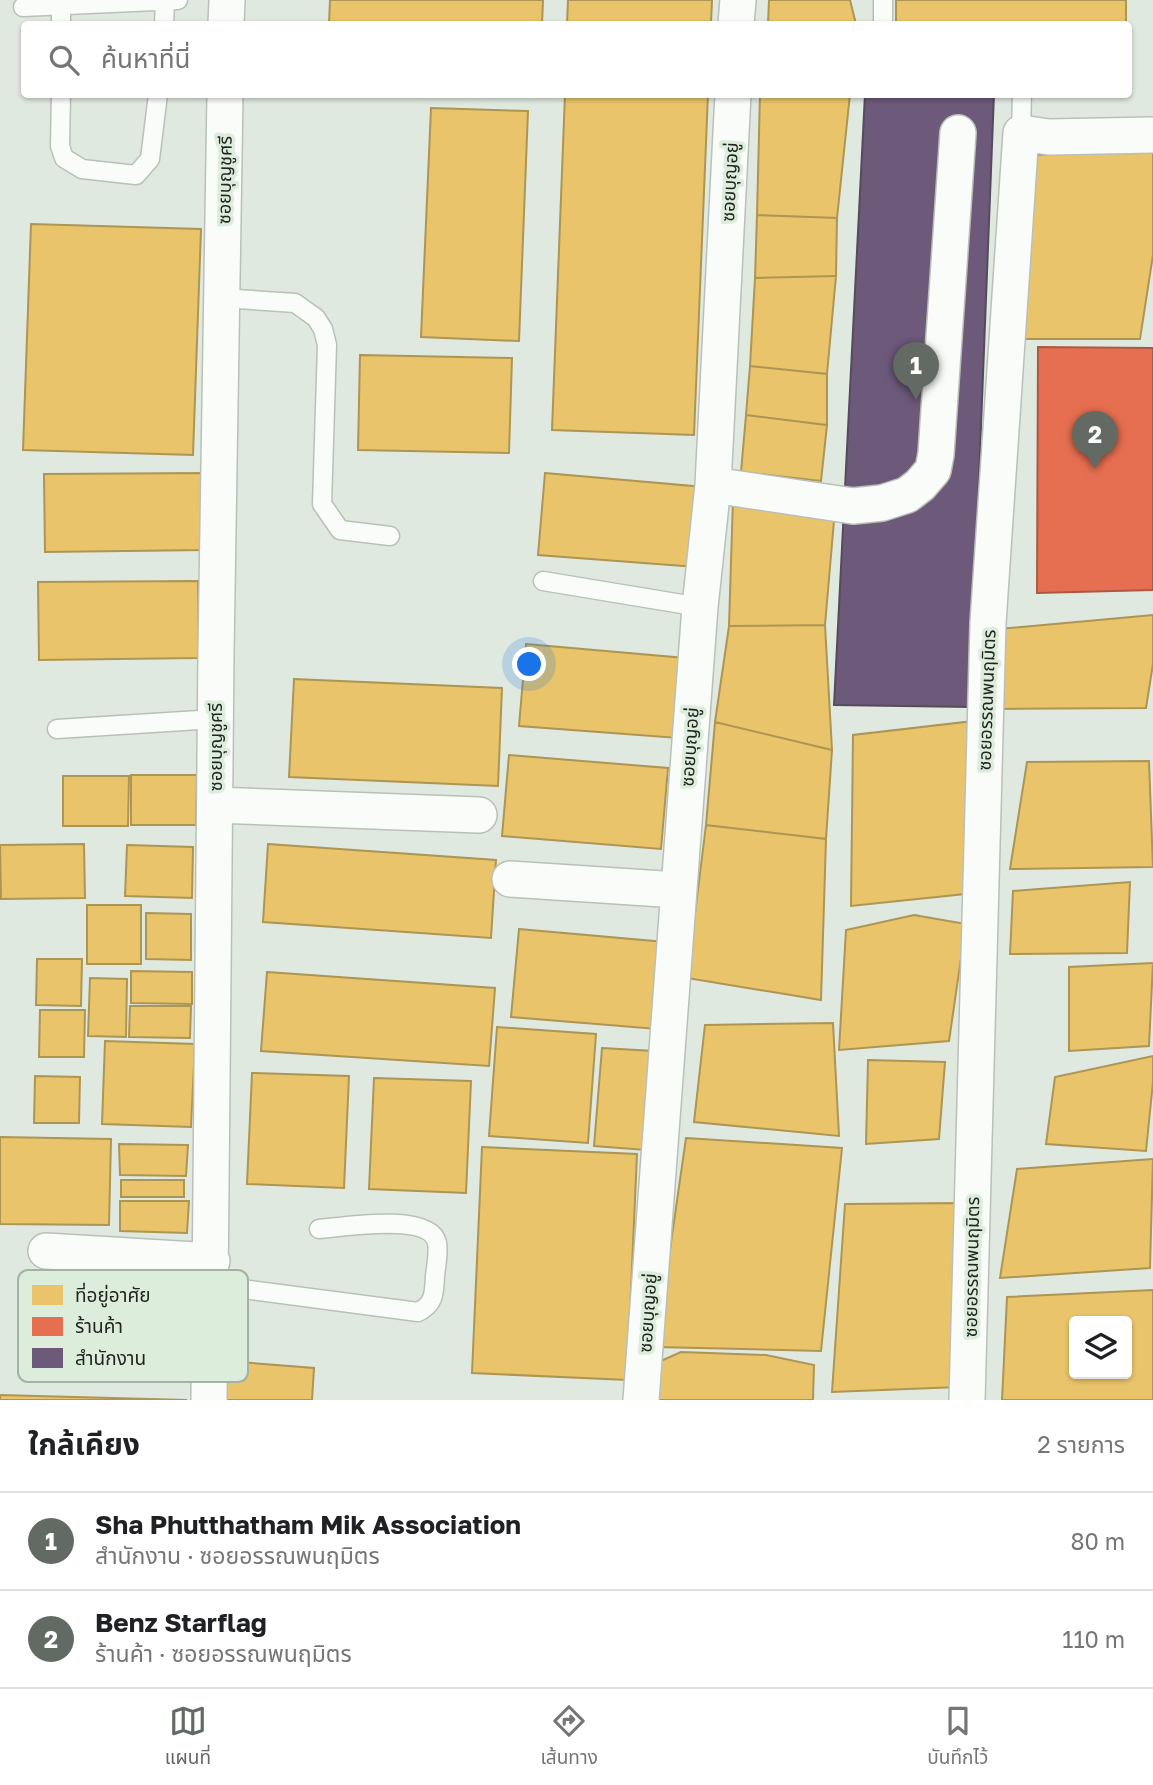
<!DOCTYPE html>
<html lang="th">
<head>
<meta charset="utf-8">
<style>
	body { margin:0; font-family:"Golos Text","Noto Sans Thai",sans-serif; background:#f6f6f6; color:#202124 }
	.controls { position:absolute; right:21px; bottom:21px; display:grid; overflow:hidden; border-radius:7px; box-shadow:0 2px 5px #0004 }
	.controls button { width:63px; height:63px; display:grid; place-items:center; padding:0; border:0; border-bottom:2px solid #e0e0e0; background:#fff; color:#202124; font:35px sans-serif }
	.you { position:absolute; left:530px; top:665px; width:24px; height:24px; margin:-18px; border:5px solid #fff; border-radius:50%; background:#1a73e8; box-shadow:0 0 0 10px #1a73e833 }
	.badge { display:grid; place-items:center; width:46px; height:46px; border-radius:50%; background:#636a63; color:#fff; font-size:23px; font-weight:700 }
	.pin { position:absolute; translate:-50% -58px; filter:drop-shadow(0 2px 4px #0008) }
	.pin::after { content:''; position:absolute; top:37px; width:24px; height:21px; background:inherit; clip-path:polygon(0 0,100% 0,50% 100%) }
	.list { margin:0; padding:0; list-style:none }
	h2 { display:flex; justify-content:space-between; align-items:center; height:91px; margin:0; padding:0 28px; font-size:30px }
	h2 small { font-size:23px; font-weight:400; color:#757577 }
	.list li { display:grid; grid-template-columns:46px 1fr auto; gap:21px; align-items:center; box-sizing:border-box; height:98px; padding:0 28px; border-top:2px solid #e0e0e0 }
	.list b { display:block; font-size:26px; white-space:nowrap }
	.list p { margin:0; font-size:23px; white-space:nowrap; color:#757577 }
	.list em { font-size:23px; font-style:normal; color:#757577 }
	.icon { flex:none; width:38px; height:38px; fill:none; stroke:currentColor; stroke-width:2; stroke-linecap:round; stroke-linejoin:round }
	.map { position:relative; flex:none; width:1153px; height:1400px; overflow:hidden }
	.search { position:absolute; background:#fff; box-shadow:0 2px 5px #0004; left:21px; right:21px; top:21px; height:77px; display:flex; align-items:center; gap:18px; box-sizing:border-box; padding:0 24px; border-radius:7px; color:#757577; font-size:26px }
	.sheet { height:287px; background:#fff }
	nav { display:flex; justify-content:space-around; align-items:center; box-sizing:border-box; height:98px; border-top:2px solid #e0e0e0; background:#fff; font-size:19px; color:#757577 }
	nav a { display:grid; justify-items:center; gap:4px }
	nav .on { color:#636a63 }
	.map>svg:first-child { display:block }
	.homes { fill:#e9c46a; stroke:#ad9554; stroke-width:2; fill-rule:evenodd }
	.shops { fill:#e76f51; stroke:#ab5942; stroke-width:2 }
	.offices { fill:#6d597a; stroke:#564a5f; stroke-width:2 }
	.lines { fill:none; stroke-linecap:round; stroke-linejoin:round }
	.service-casing { stroke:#b9c0b8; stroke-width:21 }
	.minor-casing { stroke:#b9c0b8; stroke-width:38 }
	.service { stroke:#fafcfa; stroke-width:18 }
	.minor { stroke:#fafcfa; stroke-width:35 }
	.labels { text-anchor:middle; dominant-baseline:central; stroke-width:7; stroke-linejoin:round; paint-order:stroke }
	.street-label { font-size:18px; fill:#20261f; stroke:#ddeddc }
	.key { fill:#ddeddc; stroke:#a4b1a3; stroke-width:2 }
	.key-label { font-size:19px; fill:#20261f }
</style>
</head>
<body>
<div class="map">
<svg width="1153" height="1400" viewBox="0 0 1153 1400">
	<rect width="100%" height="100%" fill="#e0e9e0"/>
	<path class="homes" d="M 330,0 L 543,0 L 542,24 L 329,24 Z
		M 568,0 L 712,0 L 711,24 L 567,24 Z
		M 769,0 L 850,0 L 856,24 L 768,24 Z
		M 896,0 L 1126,0 L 1126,24 L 896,24 Z
		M 565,94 L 708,94 L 694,435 L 552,430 Z
		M 760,94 L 850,94 L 837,218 L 757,215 Z
		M 431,108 L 528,111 L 519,341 L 421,337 Z
		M 1153,143 L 1153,255 L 1140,339 L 1019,339 L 1029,156 Z
		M 757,215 L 837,218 L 836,276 L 755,278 Z
		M 31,224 L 201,229 L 193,455 L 23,450 Z
		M 836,276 L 827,374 L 750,366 L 755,278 Z
		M 360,355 L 512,358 L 509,453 L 358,450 Z
		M 750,366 L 827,374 L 827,425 L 746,415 Z
		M 746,415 L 827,425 L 821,481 L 741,472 Z
		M 204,473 L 205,550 L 45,552 L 44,474 Z
		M 545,473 L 704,487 L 696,567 L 538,555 Z
		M 733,499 L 835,509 L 825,625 L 729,626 Z
		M 198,581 L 199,658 L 39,660 L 38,582 Z
		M 1153,615 L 1153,664 L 1146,708 L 997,709 L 999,629 Z
		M 825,625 L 832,750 L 715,722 L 729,626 Z
		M 526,644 L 685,658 L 678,738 L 519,726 Z
		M 294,679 L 502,688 L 498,786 L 289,777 Z
		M 974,721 L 965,894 L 851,906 L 853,735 Z
		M 715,722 L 832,750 L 826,839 L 706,825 Z
		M 509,755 L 668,768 L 661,849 L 502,836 Z
		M 1149,761 L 1153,867 L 1010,869 L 1027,762 Z
		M 131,775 L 197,775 L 196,825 L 131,825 Z
		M 63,776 L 129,776 L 128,826 L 63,826 Z
		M 706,825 L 826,839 L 821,1000 L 687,978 Z
		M 84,844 L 85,898 L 1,899 L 0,845 Z
		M 268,844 L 496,860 L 491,938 L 263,922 Z
		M 127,845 L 193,847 L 192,898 L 125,896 Z
		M 1130,882 L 1127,953 L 1010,954 L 1013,891 Z
		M 87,905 L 141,905 L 141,964 L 87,964 Z
		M 146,913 L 191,914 L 191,960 L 146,959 Z
		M 914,915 L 966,924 L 949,1041 L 839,1050 L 846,930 Z
		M 519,929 L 665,942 L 657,1029 L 511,1017 Z
		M 37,959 L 82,959 L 81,1006 L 36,1005 Z
		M 1153,963 L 1149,1046 L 1069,1051 L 1069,967 Z
		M 131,971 L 192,972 L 192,1004 L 131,1003 Z
		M 267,972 L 495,988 L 489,1066 L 261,1051 Z
		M 90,978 L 127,979 L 126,1037 L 88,1036 Z
		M 130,1006 L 191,1006 L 190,1038 L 129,1037 Z
		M 40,1010 L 85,1010 L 84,1057 L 39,1057 Z
		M 833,1023 L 839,1136 L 694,1122 L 705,1025 Z
		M 497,1027 L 596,1034 L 588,1143 L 489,1136 Z
		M 105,1041 L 195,1044 L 191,1127 L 102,1124 Z
		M 602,1048 L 654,1051 L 646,1150 L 594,1146 Z
		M 1153,1056 L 1153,1082 L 1146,1151 L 1046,1144 L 1055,1077 Z
		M 868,1060 L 945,1062 L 939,1139 L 866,1144 Z
		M 252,1073 L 349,1076 L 344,1188 L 247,1184 Z
		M 35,1076 L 80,1077 L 79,1123 L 34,1123 Z
		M 374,1078 L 471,1081 L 466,1193 L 369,1189 Z
		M 0,1137 L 111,1139 L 109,1225 L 0,1224 Z
		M 686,1138 L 842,1148 L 821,1351 L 656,1347 Z
		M 119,1144 L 188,1145 L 186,1176 L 120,1175 Z
		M 482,1147 L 637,1154 L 627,1380 L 472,1373 Z
		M 1153,1159 L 1150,1268 L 1000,1278 L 1017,1169 Z
		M 121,1180 L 184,1180 L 184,1197 L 121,1197 Z
		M 120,1201 L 189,1201 L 187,1233 L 120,1231 Z
		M 960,1203 L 959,1387 L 832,1392 L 845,1204 Z
		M 1153,1290 L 1153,1400 L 1002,1400 L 1007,1297 ZM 1074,1321 L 1127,1321 L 1127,1374 L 1074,1374 Z
		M 681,1352 L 766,1355 L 814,1365 L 813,1400 L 651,1400 L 654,1364 Z
		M 227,1361 L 314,1368 L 312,1400 L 224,1400 Z
		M 0,1395 L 187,1400 L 0,1400 Z"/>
	<path class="shops" d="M 1038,347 L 1153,348 L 1153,590 L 1037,593 Z"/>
	<path class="offices" d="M 865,94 L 994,94 L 970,707 L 834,705 Z"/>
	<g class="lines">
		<defs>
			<path id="service" d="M 23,7 L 178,0
				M 61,24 L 61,5
				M 164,24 L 165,0
				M 883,24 L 883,0
				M 61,94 L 60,146 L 64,158 L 82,169 L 136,175 L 150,159 L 158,94
				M 1021,133 L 1022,94
				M 222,298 L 295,303 L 316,318 L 323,329 L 327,345 L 322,504 L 340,530 L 390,536
				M 543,581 L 700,607
				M 57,729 L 215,719
				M 212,1285 L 418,1312 C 435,1304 434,1292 435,1276 C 436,1266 439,1252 437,1243 C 431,1212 342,1227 319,1229"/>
			<path id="minor" d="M 226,24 L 227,0
				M 736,24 L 738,0
				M 713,485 L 853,506 L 882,503 L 907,495 L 920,485 L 933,470 L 936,454 L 958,133
				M 215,805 L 479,815
				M 510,879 L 678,890
				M 46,1251 L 212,1261
				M 209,1400 L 216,652 L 225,94
				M 641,1400 L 700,607 L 713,485 L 733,94
				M 967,1400 L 988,623 L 1021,133 L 1049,137 L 1153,135"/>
		</defs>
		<use href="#service" class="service-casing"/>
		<use href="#minor" class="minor-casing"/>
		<use href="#service" class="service"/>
		<use href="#minor" class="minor"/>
	</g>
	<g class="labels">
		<g class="street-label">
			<text transform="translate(224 180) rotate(-89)">ซอยบุญชูศรี</text>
			<text transform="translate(729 182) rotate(-87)">ซอยบุญอยู่</text>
			<text transform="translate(986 700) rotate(-88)">ซอยอรรณพนฤมิตร</text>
			<text transform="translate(215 747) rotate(-90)">ซอยบุญชูศรี</text>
			<text transform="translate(689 747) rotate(-86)">ซอยบุญอยู่</text>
			<text transform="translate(971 1267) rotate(-89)">ซอยอรรณพนฤมิตร</text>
			<text transform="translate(647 1313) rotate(-86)">ซอยบุญอยู่</text>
		</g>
	</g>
	<rect x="18" y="1270" width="230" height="112" rx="10" class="key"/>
	<rect x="32" y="1285" width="31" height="20" fill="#e9c46a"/>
	<rect x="32" y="1317" width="31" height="19" fill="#e76f51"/>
	<rect x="32" y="1348" width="31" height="20" fill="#6d597a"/>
	<g class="key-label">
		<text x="75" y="1302">ที่อยู่อาศัย</text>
		<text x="75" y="1333">ร้านค้า</text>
		<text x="75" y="1365">สำนักงาน</text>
	</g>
</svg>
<div class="controls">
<button><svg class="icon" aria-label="layers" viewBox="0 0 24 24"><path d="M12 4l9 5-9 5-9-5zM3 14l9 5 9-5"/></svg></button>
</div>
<div class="you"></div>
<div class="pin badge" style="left:916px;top:400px">1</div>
<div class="pin badge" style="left:1095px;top:469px">2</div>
<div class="search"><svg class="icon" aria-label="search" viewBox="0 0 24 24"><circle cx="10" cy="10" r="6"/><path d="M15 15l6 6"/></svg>ค้นหาที่นี่</div>
</div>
<section class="sheet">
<h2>ใกล้เคียง<small>2 รายการ</small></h2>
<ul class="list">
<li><span class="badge">1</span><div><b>Sha Phutthatham Mik Association</b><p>สำนักงาน · ซอยอรรณพนฤมิตร</p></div><em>80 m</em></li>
<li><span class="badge">2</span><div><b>Benz Starflag</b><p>ร้านค้า · ซอยอรรณพนฤมิตร</p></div><em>110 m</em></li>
</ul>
</section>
<nav>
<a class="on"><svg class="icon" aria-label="map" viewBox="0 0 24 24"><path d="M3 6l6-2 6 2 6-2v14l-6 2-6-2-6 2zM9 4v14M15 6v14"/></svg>แผนที่</a>
<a><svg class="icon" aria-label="directions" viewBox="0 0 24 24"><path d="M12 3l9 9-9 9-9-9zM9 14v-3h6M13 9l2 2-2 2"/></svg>เส้นทาง</a>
<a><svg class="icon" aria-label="saved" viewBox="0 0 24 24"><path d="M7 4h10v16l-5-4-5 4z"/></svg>บันทึกไว้</a>
</nav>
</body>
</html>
